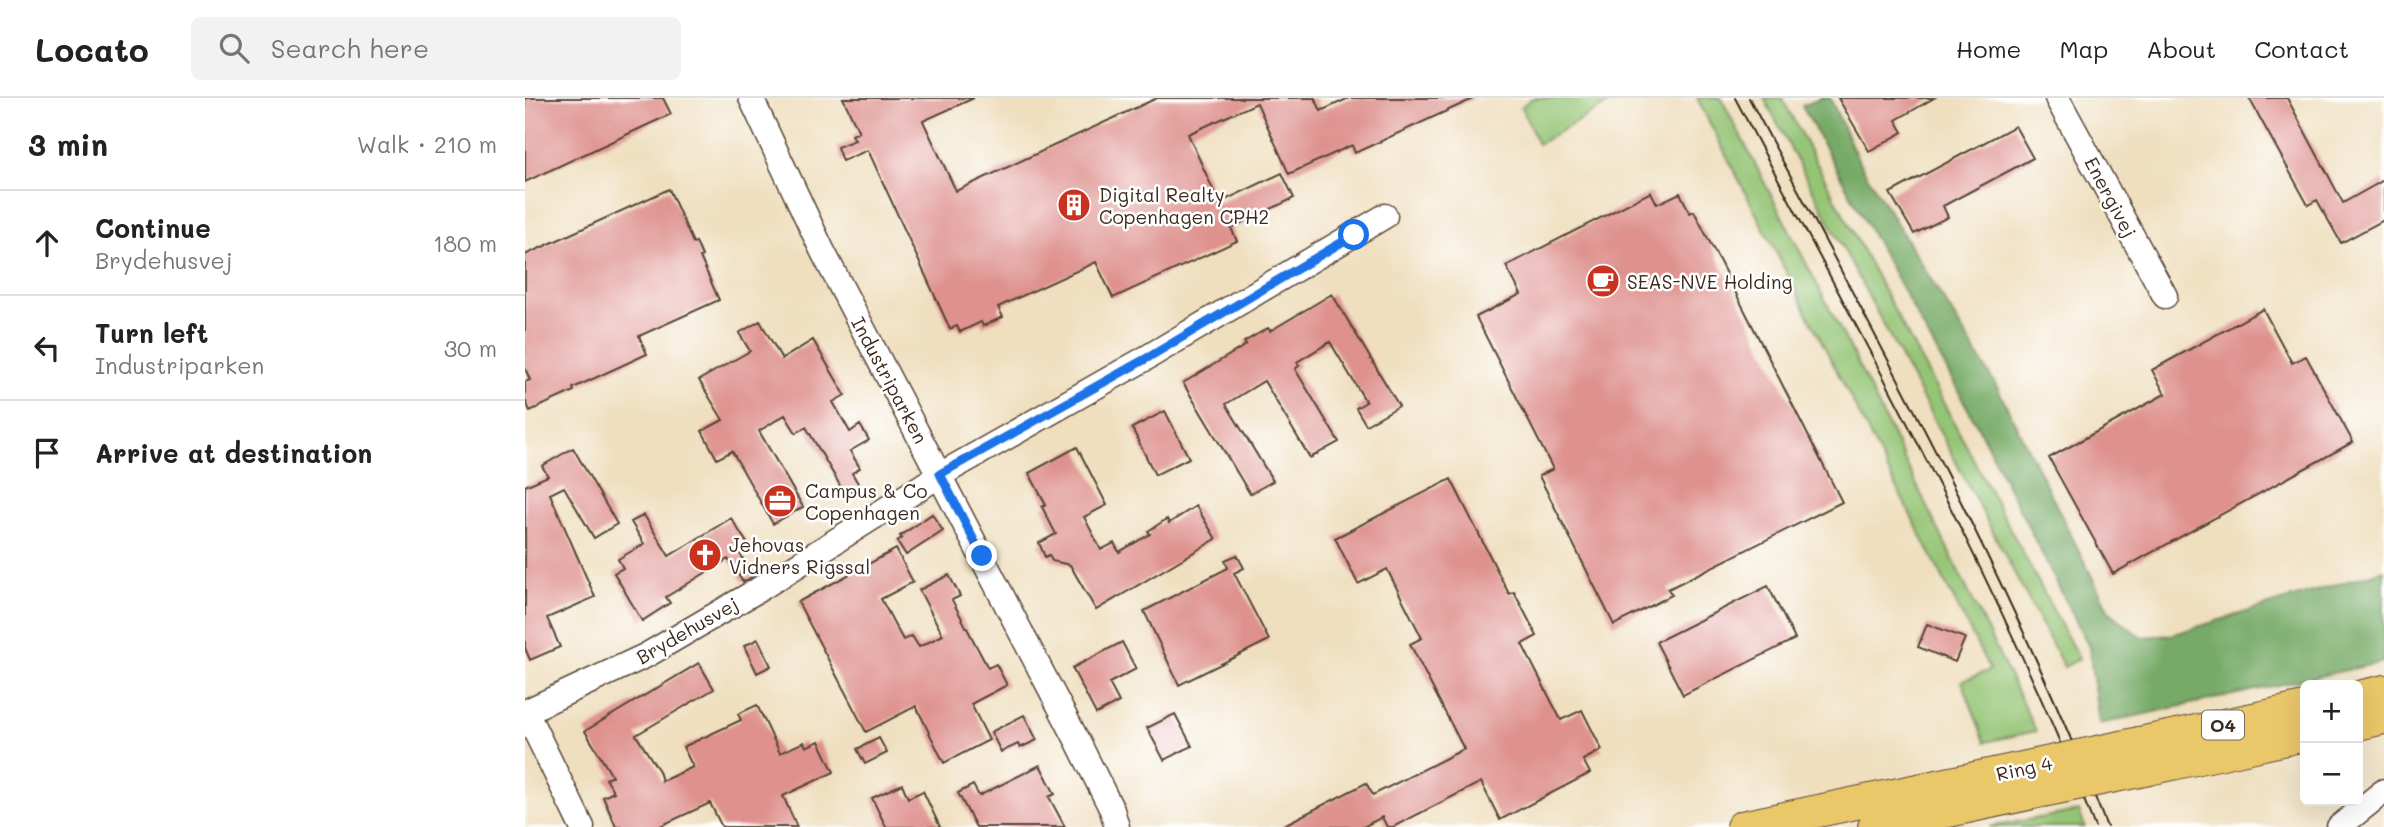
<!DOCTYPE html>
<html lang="en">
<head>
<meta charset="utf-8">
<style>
	body { margin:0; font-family:Mali,sans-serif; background:#f2f2f2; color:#222 }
	.controls { position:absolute; right:21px; bottom:21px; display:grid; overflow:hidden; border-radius:10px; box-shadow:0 7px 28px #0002 }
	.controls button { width:63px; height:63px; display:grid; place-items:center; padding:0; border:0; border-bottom:2px solid #e0e0e0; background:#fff; color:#222; font:35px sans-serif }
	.stop { position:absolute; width:21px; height:21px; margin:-16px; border:5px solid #1a73e8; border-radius:50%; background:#fff }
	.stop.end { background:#1a73e8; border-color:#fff; box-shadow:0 2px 7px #0008 }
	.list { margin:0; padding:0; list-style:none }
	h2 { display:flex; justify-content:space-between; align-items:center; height:91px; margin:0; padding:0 28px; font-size:30px }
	h2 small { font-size:23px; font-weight:400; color:#767676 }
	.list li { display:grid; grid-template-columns:46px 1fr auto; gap:21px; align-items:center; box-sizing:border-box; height:105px; padding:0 28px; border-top:2px solid #e0e0e0 }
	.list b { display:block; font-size:26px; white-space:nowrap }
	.list p { margin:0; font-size:23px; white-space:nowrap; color:#767676 }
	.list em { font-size:23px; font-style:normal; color:#767676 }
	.icon { flex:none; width:38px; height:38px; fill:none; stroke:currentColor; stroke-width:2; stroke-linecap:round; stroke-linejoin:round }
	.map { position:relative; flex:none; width:1859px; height:729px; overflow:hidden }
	header { display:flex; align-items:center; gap:42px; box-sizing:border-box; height:98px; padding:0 35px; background:#fff; border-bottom:2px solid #e0e0e0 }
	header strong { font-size:33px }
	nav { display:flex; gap:38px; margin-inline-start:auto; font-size:24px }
	.search { width:490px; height:63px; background:#f2f2f2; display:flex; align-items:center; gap:18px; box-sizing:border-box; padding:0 24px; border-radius:10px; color:#767676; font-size:26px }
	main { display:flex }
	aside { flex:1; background:#fff }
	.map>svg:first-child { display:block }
	.green { fill:#94c474; stroke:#687749; stroke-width:2 }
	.forest { fill:#7a6; stroke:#596a42; stroke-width:2 }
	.building { fill:#de918d }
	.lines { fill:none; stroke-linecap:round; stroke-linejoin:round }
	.minor-casing { stroke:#564536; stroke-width:27 }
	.major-casing { stroke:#564536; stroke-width:34 }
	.minor { stroke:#fff; stroke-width:24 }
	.major { stroke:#eac769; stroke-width:32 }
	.tram { stroke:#3b2a1e; stroke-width:2 }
	.major-bridge-casing { stroke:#564536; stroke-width:34; stroke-linecap:butt }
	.major-bridge { stroke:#eac769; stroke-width:32 }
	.route { stroke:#1a73e8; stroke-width:9 }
	.labels { text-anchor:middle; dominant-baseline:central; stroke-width:5; stroke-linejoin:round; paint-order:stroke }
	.shield { fill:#fff; stroke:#766a62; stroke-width:2 }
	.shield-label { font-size:18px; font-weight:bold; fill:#3b2a1e }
	.poi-label { font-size:19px; fill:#3b2a1e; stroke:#fff; text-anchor:start }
	.street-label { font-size:19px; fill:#3b2a1e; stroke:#fff }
</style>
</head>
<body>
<header>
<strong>Locato</strong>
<div class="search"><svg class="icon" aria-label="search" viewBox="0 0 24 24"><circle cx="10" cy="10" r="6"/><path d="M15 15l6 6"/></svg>Search here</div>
<nav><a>Home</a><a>Map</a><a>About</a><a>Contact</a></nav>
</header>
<main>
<aside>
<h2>3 min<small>Walk · 210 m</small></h2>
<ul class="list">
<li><svg class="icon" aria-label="ahead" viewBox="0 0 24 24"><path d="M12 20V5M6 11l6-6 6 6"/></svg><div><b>Continue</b><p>Brydehusvej</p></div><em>180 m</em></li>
<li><svg class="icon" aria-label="left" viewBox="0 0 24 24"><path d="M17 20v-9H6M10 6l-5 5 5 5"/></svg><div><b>Turn left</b><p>Industriparken</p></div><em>30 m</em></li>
<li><svg class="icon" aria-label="arrive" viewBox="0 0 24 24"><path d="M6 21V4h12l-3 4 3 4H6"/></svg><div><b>Arrive at destination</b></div></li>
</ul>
</aside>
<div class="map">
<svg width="1859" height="729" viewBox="0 0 1859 729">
	<rect width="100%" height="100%" fill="#fff"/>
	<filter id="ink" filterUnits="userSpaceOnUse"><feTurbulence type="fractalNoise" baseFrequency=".0143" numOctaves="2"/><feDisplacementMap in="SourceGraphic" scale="14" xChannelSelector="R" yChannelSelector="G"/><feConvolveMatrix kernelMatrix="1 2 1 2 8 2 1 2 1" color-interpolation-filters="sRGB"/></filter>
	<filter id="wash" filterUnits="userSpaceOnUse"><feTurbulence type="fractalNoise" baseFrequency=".00686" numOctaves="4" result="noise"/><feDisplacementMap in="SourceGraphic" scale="28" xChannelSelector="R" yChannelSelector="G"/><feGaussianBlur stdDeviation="1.57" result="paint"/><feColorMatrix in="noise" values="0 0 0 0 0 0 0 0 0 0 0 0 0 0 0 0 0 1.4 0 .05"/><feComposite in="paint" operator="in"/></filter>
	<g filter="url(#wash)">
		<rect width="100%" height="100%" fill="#efdfbf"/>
		<path class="green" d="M 1007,0 L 1093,0 L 1013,46 L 996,9 Z
			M 1172,0 L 1196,0 L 1331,262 L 1511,633 L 1460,644 L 1437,583 L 1465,572 Z
			M 1239,0 L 1257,0 L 1554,561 L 1539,569 Z
			M 1554,713 L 1560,729 L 1464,729 Z"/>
		<path class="forest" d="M 1297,0 L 1305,0 L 1334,64 L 1472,289 L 1584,513 L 1615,539 L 1646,537 L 1859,472 L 1859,564 L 1574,626 L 1564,549 L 1453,329 L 1277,8 Z"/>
		<g id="blocks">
			<path class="building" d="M 0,0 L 138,0 L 146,16 L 0,84 Z
				M 318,0 L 449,0 L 398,23 L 431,93 L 632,0 L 790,0 L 796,13 L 824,0 L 950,0 L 830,55 L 827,47 L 764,76 L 732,5 L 663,36 L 694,105 L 757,75 L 769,100 L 706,130 L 712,143 L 588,200 L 571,164 L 473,209 L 478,219 L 458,228 L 456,224 L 435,234 L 432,228 L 425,231 L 343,52 L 317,63 L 312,49 L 330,42 L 327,37 L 334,34 Z
				M 1313,0 L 1409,0 L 1371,22 L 1378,34 L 1344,53 Z
				M 1724,0 L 1762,0 L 1818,105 L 1859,82 L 1859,122 L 1816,145 L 1792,102 L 1783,107 Z
				M 1490,28 L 1508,60 L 1418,108 L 1423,119 L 1389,136 L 1365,95 Z
				M 144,91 L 168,145 L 171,144 L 177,158 L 175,159 L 194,202 L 114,238 L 122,256 L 48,290 L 49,293 L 5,313 L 0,302 L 0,284 L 5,282 L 0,270 L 0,157 Z
				M 1126,94 L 1132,106 L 1155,95 L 1165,115 L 1169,113 L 1317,404 L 1143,491 L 1147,497 L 1089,527 L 1014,378 L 1028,371 L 951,219 L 996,196 L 981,168 Z
				M 807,196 L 874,308 L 841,327 L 831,310 L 841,304 L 805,244 L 772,264 L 774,268 L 770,271 L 814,344 L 785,360 L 739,283 L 701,306 L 748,383 L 725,396 L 658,285 L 721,247 L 719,244 L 743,230 L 745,233 Z
				M 1738,211 L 1767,265 L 1781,258 L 1828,344 L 1588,476 L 1524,360 L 1640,296 L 1627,272 Z
				M 235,223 L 257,261 L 288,242 L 320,297 L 308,304 L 325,334 L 335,327 L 344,342 L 325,353 L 335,370 L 327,375 L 334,387 L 320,396 L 281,329 L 271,335 L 260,317 L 234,333 L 278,409 L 248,426 L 207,353 L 192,361 L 177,333 L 198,322 L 174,282 L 225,253 L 214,235 Z
				M 640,313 L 664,360 L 630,377 L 607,330 Z
				M 552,349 L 582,407 L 559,419 L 576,452 L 589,445 L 594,454 L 625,436 L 623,433 L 642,421 L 644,425 L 671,408 L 691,441 L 571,512 L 545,467 L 527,463 L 524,457 L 520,459 L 514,445 L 531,436 L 517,409 L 521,407 L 504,375 Z
				M 48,350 L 92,426 L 69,440 L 39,389 L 25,396 L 70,499 L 22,520 L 35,549 L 5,562 L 0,550 L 0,388 L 23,378 L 17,368 Z
				M 926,381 L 984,496 L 989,494 L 1012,538 L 997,546 L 1036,622 L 1057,612 L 1077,652 L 1058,662 L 1065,675 L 975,722 L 956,684 L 868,729 L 862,729 L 857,719 L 838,729 L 755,729 L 841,685 L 848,697 L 939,651 L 885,546 L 897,540 L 862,471 L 833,486 L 810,440 Z
				M 407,416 L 418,433 L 381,457 L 372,443 L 377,440 L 375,438 Z
				M 119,417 L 144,458 L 206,420 L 224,448 L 214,454 L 228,478 L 218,484 L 203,461 L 141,499 L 145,505 L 117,523 L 89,475 L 98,470 L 93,461 L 119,446 L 106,424 Z
				M 371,451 L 388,484 L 356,501 L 378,542 L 387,538 L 394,549 L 418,537 L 394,492 L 424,477 L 435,498 L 427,502 L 463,570 L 471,566 L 482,587 L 446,606 L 464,642 L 419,665 L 391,608 L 341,634 L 273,504 Z
				M 712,457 L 719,470 L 709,475 L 744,542 L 654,587 L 619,513 L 703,470 L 700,462 Z
				M 1243,488 L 1270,541 L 1158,597 L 1131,544 Z
				M 1402,526 L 1440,540 L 1430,564 L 1393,549 Z
				M 233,541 L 246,568 L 232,575 L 219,548 Z
				M 597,544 L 611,571 L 584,585 L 594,604 L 571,616 L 547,570 Z
				M 174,565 L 189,591 L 111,637 L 134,673 L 137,683 L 168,669 L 158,649 L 216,622 L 213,616 L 232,607 L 255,655 L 279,644 L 281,649 L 294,643 L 309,674 L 258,698 L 272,729 L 197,729 L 185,705 L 133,729 L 91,729 L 78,699 L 89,694 L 81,681 L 87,678 L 60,633 Z
				M 650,616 L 667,648 L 639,662 L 622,630 Z
				M 499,617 L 512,642 L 495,650 L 493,646 L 476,654 L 466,634 Z
				M 354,640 L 362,655 L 340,666 L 332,651 Z
				M 515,667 L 530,696 L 524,699 L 540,729 L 451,729 L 433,695 L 448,687 L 454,698 Z
				M 377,686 L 383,700 L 398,693 L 415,729 L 361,729 L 347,700 Z"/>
		</g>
	</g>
	<g filter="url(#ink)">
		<use href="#blocks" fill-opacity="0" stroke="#564536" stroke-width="2"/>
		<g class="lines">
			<defs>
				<path id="minor" d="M 226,0 L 297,152 L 553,644 L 587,712 L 592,729
					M 1532,0 L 1640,198
					M 0,614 L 122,557 L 233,492 L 415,377 L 623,259 L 860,118
					M 1,614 L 57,729
					M 1814,729 L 1859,693"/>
				<path id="major" d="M 1833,599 L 1859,593
					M 1833,626 L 1859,620
					M 1615,645 L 1780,610
					M 1624,671 L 1780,637
					M 1217,729 L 1507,668
					M 1349,729 L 1517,693"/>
			</defs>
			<use href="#minor" class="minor-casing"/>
			<use href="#major" class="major-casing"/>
			<use href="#minor" class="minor"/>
			<use href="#major" class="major"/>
			<path class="tram" d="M 1210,0 C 1337,240 1470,476 1570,729
				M 1224,0 C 1351,239 1483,476 1582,729"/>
			<defs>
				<path id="major-bridge" d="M 1507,668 L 1615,645
					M 1517,693 L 1624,671"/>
			</defs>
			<use href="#major-bridge" class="major-bridge-casing"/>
			<use href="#major-bridge" class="major-bridge"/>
		</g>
	</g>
	<g class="lines" filter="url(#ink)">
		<path class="route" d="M 457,458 L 415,376 L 624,259 L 829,137"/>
	</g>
	<defs>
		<symbol id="building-disc" viewBox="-11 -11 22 22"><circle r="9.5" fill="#c8321e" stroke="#fff"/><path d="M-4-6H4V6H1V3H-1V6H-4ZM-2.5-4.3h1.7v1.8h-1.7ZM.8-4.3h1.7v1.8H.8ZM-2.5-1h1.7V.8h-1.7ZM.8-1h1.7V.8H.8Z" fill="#fff"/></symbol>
		<symbol id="cafe-disc" viewBox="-11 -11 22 22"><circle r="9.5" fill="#c8321e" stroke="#fff"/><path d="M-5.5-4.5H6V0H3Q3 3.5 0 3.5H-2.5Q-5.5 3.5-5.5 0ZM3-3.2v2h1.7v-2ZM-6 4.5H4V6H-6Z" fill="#fff"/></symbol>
		<symbol id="office-disc" viewBox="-11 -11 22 22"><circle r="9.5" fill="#c8321e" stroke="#fff"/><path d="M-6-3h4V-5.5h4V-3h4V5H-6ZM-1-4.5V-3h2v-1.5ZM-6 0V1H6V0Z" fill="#fff"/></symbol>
		<symbol id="church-disc" viewBox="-11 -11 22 22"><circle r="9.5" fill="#c8321e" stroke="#fff"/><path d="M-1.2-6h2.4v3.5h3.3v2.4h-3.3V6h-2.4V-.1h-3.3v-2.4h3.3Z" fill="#fff"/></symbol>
	</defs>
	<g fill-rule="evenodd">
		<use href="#building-disc" x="530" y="88" width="38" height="38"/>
		<use href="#cafe-disc" x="1059" y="164" width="38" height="38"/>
		<use href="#office-disc" x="236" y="384" width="38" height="38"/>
		<use href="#church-disc" x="161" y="438" width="38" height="38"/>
	</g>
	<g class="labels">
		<rect class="shield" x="1677" y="612.5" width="42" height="29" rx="5"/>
		<g class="shield-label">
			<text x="1698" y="627">O4</text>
		</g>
		<g class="poi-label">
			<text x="574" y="96">Digital Realty<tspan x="574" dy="22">Copenhagen CPH2</tspan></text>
			<text x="1102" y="183">SEAS-NVE Holding</text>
			<text x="280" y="392">Campus &amp; Co<tspan x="280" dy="22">Copenhagen</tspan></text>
			<text x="204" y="446">Jehovas<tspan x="204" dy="22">Vidners Rigssal</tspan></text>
		</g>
		<g class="street-label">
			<text transform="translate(1586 99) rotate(62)">Energivej</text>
			<text transform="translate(365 282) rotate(62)">Industriparken</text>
			<text transform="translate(162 532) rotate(-30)">Brydehusvej</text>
			<text transform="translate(1499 670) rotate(-12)">Ring 4</text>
		</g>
	</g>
</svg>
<div class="controls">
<button>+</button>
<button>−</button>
</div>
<div class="stop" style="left:829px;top:137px"></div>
<div class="stop end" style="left:457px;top:458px"></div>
</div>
</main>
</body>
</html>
